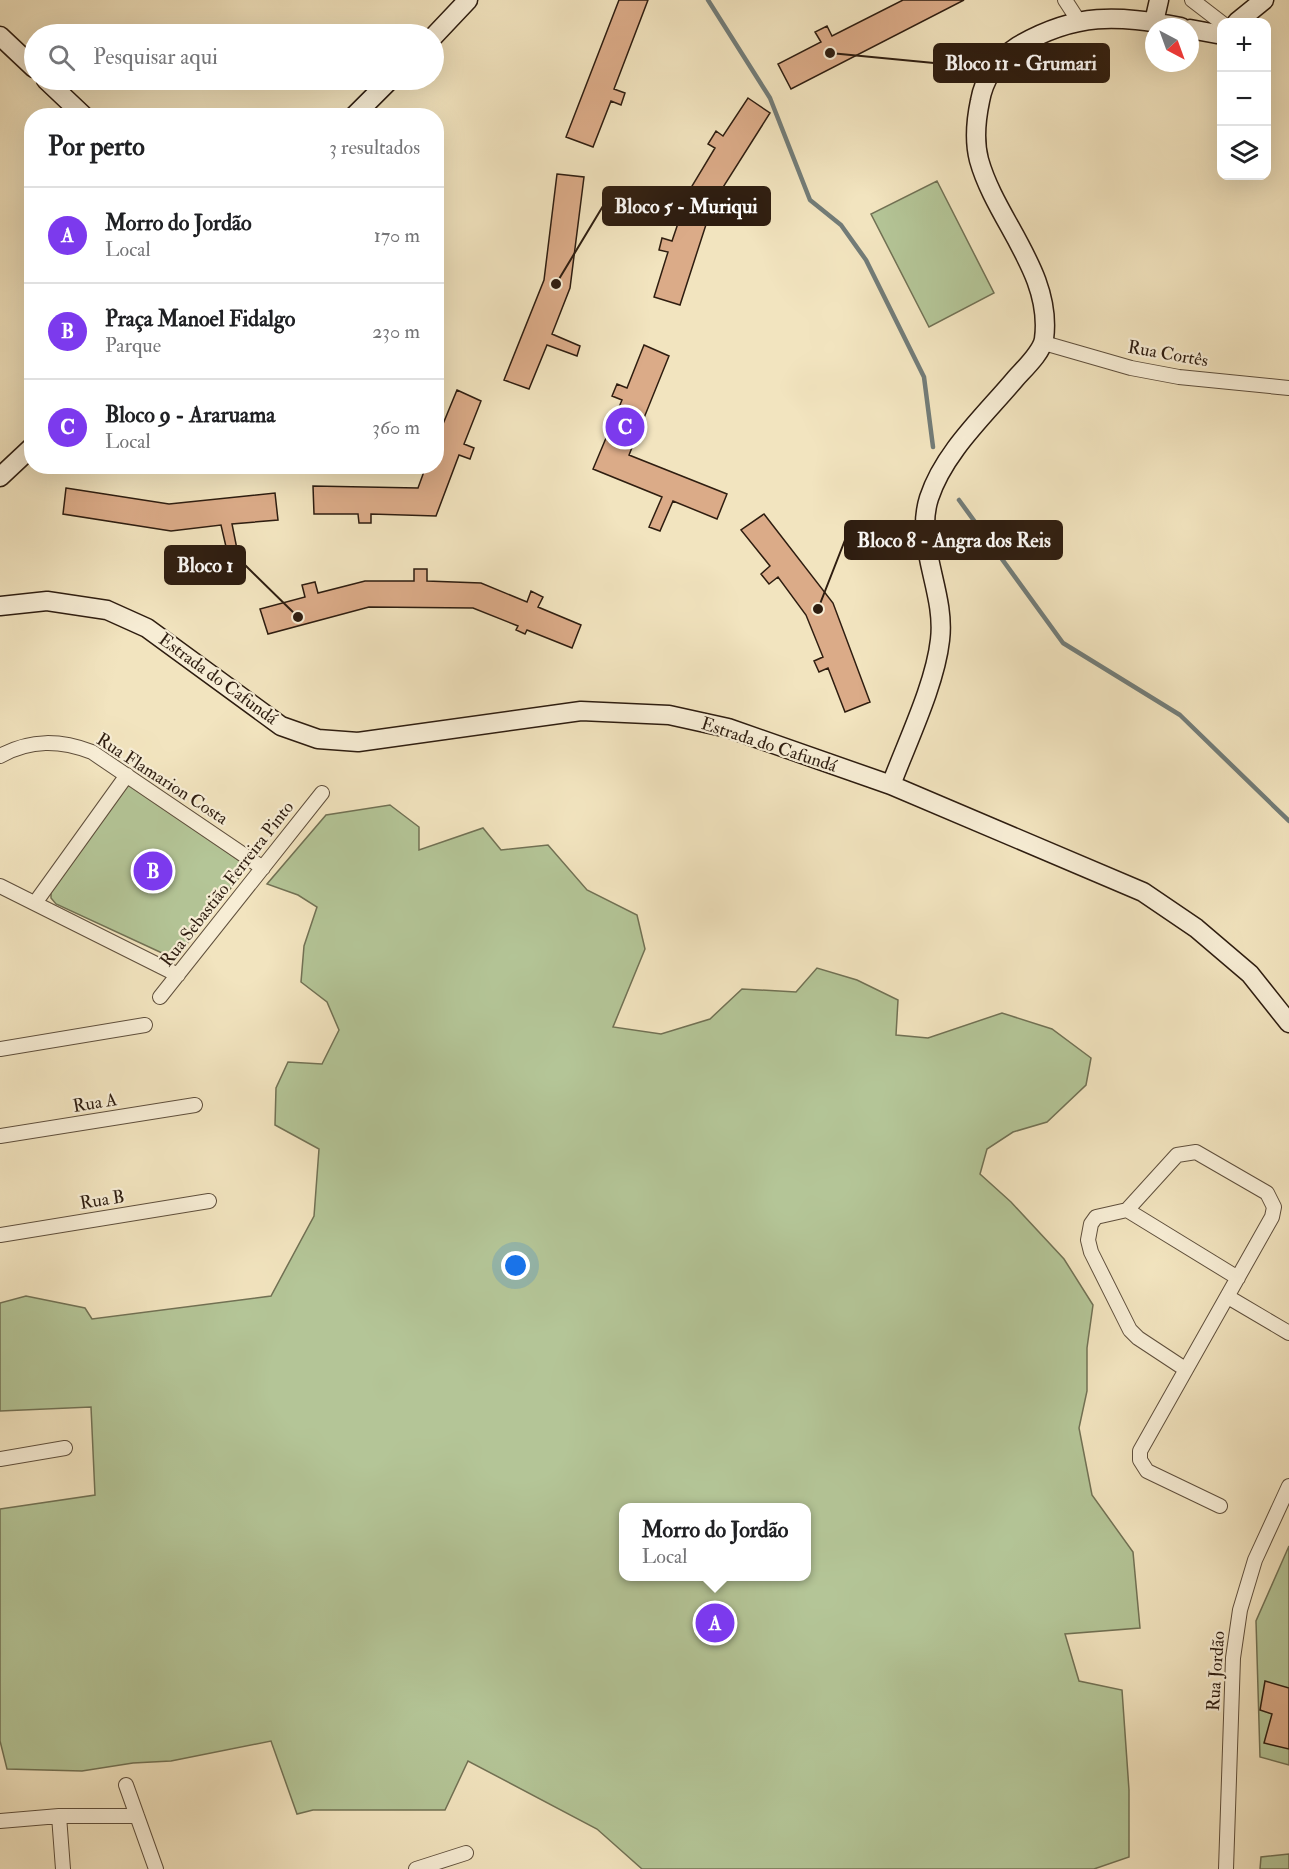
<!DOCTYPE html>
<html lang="pt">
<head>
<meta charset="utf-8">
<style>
	body { margin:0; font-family:"IM FELL Double Pica",serif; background:#f2f2f2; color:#202124 }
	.controls { position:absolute; right:18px; top:18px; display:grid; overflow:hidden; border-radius:12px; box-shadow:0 6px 24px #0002 }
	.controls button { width:54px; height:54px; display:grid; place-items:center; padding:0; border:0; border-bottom:2px solid #e0e0e0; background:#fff; color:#202124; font:30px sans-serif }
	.compass { position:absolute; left:1145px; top:18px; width:54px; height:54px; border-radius:50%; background:#fff; box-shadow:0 6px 24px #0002; rotate:139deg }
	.you { position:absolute; left:516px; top:1266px; width:21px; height:21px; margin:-15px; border:4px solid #fff; border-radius:50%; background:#1a73e8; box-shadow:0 0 0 9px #1a73e833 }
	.badge { display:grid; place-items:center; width:39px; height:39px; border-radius:50%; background:#7c3aed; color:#fff; font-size:20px; font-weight:700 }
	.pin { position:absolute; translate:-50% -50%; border:3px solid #fff; box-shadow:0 2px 6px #0006 }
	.popup { position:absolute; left:619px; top:1503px; width:192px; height:78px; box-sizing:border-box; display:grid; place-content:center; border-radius:12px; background:#fff; filter:drop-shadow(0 2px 4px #0005); font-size:20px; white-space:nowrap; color:#757577 }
	.popup b { font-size:22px; color:#202124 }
	.popup::after { content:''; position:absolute; left:50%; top:100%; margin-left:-12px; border:12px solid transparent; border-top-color:#fff }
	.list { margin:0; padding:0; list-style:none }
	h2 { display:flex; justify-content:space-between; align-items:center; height:78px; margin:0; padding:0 24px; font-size:26px }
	h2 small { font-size:20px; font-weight:400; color:#757577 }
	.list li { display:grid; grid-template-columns:39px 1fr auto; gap:18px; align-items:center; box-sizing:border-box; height:96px; padding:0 24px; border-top:2px solid #e0e0e0 }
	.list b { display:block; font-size:22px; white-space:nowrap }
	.list p { margin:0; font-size:20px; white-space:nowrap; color:#757577 }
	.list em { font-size:20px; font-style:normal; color:#757577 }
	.icon { flex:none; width:33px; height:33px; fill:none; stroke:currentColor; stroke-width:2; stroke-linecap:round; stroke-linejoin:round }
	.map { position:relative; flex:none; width:1289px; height:1869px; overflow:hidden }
	.search { position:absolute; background:#fff; box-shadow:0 6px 24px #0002; left:24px; top:24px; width:420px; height:66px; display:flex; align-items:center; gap:15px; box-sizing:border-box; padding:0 21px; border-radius:33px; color:#757577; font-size:22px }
	.panel { position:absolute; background:#fff; box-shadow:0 6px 24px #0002; left:24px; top:108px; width:420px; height:366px; border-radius:24px }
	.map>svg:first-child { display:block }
	.green { fill:#b4c597; stroke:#717154; stroke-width:1.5; fill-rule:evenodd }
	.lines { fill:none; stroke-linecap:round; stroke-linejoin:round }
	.stream { stroke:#727c78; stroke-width:4.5 }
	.building { fill:#dbab88; stroke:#2e1d10; stroke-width:1.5 }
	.street-casing { stroke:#5f4f3c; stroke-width:16 }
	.secondary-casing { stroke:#2e1d10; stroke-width:21 }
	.street { stroke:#f7edd5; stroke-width:14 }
	.secondary { stroke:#f7edd5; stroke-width:18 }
	.labels { text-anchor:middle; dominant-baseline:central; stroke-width:4.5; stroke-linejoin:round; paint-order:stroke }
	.street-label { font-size:18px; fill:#2e1d10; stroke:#f7edd5 }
	.leader { fill:none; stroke:#2e1d10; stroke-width:2 }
	.callout-dot { fill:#2e1d10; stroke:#f7edd5; stroke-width:2 }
	.callout { fill:#2e1d10; stroke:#2e1d10; stroke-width:2 }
	.callout-label { font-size:20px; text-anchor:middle; font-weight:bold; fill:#fff }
</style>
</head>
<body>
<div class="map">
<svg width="1289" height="1869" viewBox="0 0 1289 1869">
	<rect width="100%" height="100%" fill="#f2e4bf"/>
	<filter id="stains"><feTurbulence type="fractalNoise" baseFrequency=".00333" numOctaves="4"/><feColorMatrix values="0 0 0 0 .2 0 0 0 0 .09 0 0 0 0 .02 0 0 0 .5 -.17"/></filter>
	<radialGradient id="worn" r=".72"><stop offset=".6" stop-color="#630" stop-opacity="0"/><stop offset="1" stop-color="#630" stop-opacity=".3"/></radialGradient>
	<path class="green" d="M 937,181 L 994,293 L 929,327 L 871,214 Z
		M 127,785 L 135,786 L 241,862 L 244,867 L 242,874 L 175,959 L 56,904 L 51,898 L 51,888 Z
		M 390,805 L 419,827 L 419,850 L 483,828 L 501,850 L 548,845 L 587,890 L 637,915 L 645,949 L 613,1027 L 661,1034 L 710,1019 L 742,989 L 796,992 L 817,968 L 857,980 L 898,1000 L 896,1035 L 928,1038 L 1002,1013 L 1052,1029 L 1091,1058 L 1086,1085 L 1047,1122 L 1013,1132 L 987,1149 L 980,1174 L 1011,1202 L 1064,1259 L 1093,1305 L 1087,1348 L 1087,1391 L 1079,1428 L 1092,1495 L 1133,1552 L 1140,1628 L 1065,1634 L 1079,1681 L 1122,1690 L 1129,1790 L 1129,1857 L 1094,1869 L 642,1869 L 597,1829 L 468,1761 L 445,1810 L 313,1810 L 297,1814 L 271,1741 L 171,1761 L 133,1763 L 82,1771 L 7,1769 L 0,1741 L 0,1509 L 95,1495 L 91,1407 L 0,1411 L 0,1303 L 26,1296 L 85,1308 L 92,1319 L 271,1296 L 314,1216 L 319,1149 L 275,1125 L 276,1088 L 288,1062 L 322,1064 L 339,1030 L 327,1002 L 301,982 L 304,946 L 317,907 L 298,895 L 267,884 L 326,815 ZM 624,1508 L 807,1508 L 807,1576 L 624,1576 Z
		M 1289,1546 L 1289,1765 L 1260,1757 L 1256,1621 Z
		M 1289,1854 L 1289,1869 L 1260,1869 L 1261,1857 Z"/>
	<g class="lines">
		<path class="stream" d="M 708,0 L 770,98 L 810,200 L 841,225 L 866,260 L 924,377 L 933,447
			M 959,500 L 1063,643 L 1180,715 L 1289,821"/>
	</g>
	<path class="building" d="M 619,0 L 648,0 L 614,89 L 625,93 L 621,105 L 611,101 L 593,147 L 566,137 Z
		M 903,0 L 964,0 L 791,89 L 778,64 L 821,42 L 815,32 L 827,26 L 832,36 Z
		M 748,98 L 770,113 L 713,203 L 680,305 L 654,297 L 668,252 L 659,250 L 662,238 L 672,241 L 689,191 L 715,148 L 708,144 L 716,131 L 723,136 Z
		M 557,174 L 584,177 L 570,288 L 552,334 L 580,346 L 577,356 L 547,345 L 529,389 L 504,380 L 544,280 Z
		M 644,345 L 669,356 L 629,455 L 727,494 L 717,519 L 673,501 L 660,531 L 649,527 L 662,497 L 593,469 L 622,400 L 612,396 L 617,384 L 627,388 Z
		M 457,390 L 481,401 L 464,444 L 474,448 L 470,459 L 459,455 L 436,516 L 371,514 L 371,523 L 359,523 L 358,514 L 314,514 L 313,486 L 418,488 L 426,466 L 436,466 L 436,441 Z
		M 66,488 L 169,504 L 275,493 L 278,520 L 232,524 L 237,549 L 227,551 L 221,525 L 171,531 L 63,514 Z
		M 764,514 L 833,603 L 870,702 L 845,712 L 828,668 L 819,672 L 814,661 L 823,657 L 806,615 L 778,577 L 769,584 L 761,574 L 770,566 L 741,530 Z
		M 414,569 L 427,569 L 427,581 L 481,583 L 527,602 L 531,591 L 543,597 L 538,607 L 581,625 L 572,648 L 527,630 L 525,634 L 516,630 L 518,626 L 473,608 L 369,607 L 268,634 L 260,609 L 305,597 L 302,585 L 315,582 L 318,593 L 365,581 L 414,581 Z
		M 1265,1681 L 1289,1688 L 1289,1749 L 1264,1743 L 1272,1714 L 1260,1710 Z"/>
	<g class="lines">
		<defs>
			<path id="street" d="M 1065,0 L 1078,20
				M 1192,0 L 1222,23
				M 1044,343 L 1131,368 L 1179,377 L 1289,388
				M 0,756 C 31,739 60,740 92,752 L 263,868
				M 0,886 L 178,975
				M 35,903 L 127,775
				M 160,997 L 322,793
				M 0,1049 L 145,1025
				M 0,1136 L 195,1105
				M 1127,1210 L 1238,1278
				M 0,1235 L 209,1201
				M 1228,1297 L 1289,1333
				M 1185,1369 L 1138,1338 L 1130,1330 L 1091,1252 L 1088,1240 L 1091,1224 L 1096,1217 L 1127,1210 L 1177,1155 L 1196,1152 L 1267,1193 L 1274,1207 L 1272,1217 L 1140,1451 L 1140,1460 L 1147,1471 L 1220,1506
				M 0,1459 L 65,1448
				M 126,1785 L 156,1869
				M 59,1816 L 63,1869
				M 0,1821 L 59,1816 L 137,1816
				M 416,1869 L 466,1853
				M 1226,1869 L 1233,1658 L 1240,1610 L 1255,1560 L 1289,1486"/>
			<path id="secondary" d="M 1154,22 L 1159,0
				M 1237,22 L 1264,0
				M 1190,29 L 1217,34 L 1222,31
				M 0,36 L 34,68
				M 434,36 L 468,0
				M 46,80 L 84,116
				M 354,116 L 390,80
				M 0,477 L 32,447
				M 0,606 L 47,601 L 107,610 L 147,628 L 281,726 L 318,739 L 358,742 L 581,711 L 669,715 L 728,728 L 891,785 L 1143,892 L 1196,928 L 1250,974 L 1289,1023
				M 891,785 C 907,742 935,685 940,640 C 946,592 914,545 929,498 C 944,452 985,415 1016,378 C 1025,368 1042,352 1044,339 C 1053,273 996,221 979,160 C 974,141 976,120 980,101 C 984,78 998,59 1018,46 C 1077,12 1116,15 1181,27"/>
		</defs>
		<use href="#street" class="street-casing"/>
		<use href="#secondary" class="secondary-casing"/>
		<use href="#street" class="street"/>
		<use href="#secondary" class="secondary"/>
	</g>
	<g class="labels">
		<g class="street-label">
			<text transform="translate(1168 354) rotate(10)">Rua Cortês</text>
			<text transform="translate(218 679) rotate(36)">Estrada do Cafundá</text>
			<text transform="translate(769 745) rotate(18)">Estrada do Cafundá</text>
			<text transform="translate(162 779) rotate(33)">Rua Flamarion Costa</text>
			<text transform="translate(227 884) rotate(-52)">Rua Sebastião Ferreira Pinto</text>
			<text transform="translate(95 1103) rotate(-9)">Rua A</text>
			<text transform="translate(102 1200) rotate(-9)">Rua B</text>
			<text transform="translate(1216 1671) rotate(-86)">Rua Jordão</text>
		</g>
	</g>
	<path class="leader" d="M830 53L934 63M556 284L603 206M818 609L845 540M298 617L245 565"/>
	<g class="callout-dot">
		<circle cx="830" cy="53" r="6"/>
		<circle cx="556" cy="284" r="6"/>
		<circle cx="818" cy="609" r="6"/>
		<circle cx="298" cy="617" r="6"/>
	</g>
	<g class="callout">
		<rect x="934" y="44" width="175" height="38" rx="6"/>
		<rect x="603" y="187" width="167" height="38" rx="6"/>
		<rect x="845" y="521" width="217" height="38" rx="6"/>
		<rect x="165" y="546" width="80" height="38" rx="6"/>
	</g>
	<g class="callout-label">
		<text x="1021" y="70">Bloco 11 - Grumari</text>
		<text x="686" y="213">Bloco 5 - Muriqui</text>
		<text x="954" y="547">Bloco 8 - Angra dos Reis</text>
		<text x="205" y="572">Bloco 1</text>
	</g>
	<rect width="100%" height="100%" filter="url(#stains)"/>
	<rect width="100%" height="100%" fill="url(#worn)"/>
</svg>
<div class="controls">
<button>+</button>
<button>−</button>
<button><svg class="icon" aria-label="layers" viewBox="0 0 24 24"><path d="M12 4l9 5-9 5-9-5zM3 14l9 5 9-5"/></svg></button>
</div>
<svg class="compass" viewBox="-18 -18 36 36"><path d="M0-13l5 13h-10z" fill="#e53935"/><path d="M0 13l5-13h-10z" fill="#757577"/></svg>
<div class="you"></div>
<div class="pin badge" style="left:715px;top:1623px">A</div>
<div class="popup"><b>Morro do Jordão</b>Local</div>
<div class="pin badge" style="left:153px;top:871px">B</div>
<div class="pin badge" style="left:625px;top:427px">C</div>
<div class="search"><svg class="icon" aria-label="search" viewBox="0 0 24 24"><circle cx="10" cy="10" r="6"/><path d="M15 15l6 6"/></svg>Pesquisar aqui</div>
<section class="panel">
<h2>Por perto<small>3 resultados</small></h2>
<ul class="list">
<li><span class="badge">A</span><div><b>Morro do Jordão</b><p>Local</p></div><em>170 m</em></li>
<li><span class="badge">B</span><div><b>Praça Manoel Fidalgo</b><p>Parque</p></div><em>230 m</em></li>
<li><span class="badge">C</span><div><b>Bloco 9 - Araruama</b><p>Local</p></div><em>360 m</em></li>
</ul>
</section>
</div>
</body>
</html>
